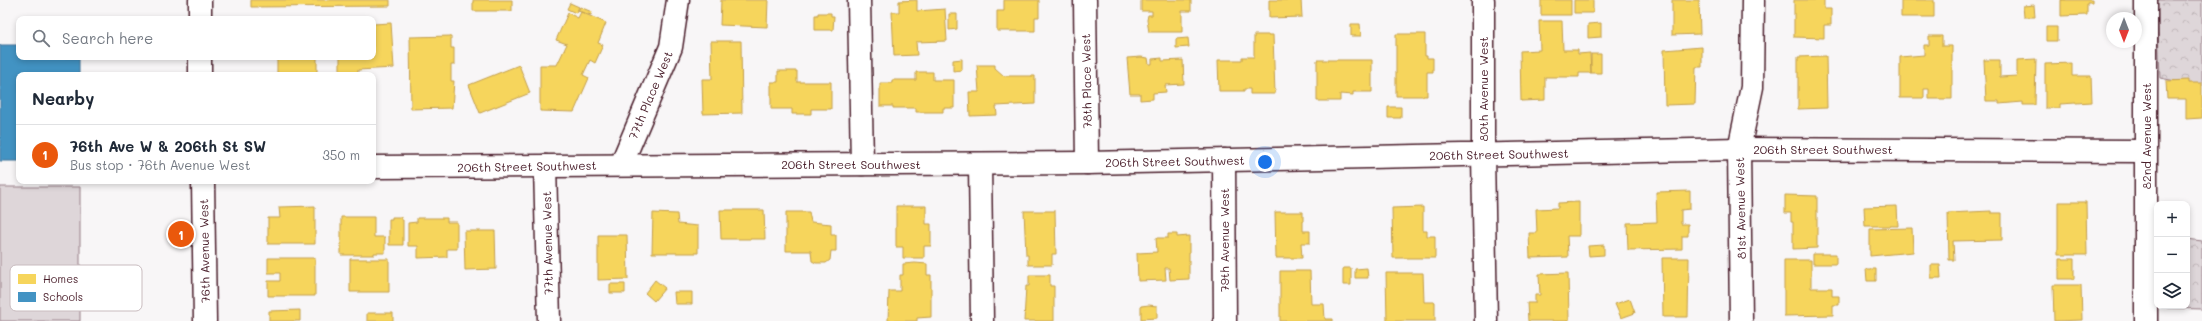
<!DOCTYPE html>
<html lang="en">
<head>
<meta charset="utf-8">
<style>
	body { margin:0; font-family:Mali,sans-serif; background:#f2f2f3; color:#1f2937 }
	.controls { position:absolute; right:12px; bottom:12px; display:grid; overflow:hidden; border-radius:8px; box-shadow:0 2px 6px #0003 }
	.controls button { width:36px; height:36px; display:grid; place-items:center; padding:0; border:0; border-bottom:1px solid #e0e1e3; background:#fff; color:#1f2937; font:20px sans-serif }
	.compass { position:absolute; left:2106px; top:12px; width:36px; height:36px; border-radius:50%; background:#fff; box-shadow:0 2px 6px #0003; rotate:180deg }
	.you { position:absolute; left:1265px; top:162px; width:14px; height:14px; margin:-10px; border:3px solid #fff; border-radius:50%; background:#1a73e8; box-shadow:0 0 0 6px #1a73e833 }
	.badge { display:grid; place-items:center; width:26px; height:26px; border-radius:50%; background:#ea580c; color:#fff; font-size:13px; font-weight:700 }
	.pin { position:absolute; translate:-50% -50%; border:2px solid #fff; box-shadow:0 1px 4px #0006 }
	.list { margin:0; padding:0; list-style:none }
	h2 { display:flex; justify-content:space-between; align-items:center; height:52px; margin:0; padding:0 16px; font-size:17px }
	h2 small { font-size:13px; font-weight:400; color:#747a83 }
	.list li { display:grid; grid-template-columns:26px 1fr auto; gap:12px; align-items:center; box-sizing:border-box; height:60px; padding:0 16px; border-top:1px solid #e0e1e3 }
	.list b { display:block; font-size:15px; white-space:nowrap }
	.list p { margin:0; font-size:13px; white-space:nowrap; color:#747a83 }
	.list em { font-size:13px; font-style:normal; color:#747a83 }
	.icon { flex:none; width:22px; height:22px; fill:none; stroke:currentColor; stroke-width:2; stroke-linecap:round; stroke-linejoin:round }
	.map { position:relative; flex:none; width:2202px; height:321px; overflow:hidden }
	.search { position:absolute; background:#fff; box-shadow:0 2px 6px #0003; left:16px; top:16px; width:360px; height:44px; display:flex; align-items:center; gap:10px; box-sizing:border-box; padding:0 14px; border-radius:8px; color:#747a83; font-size:15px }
	.panel { position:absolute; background:#fff; box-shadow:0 2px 6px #0003; left:16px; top:72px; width:360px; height:112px; border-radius:8px }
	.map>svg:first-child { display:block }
	.forest { fill:url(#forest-crowns); stroke:#947a82 }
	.park { fill:#ded6d9; stroke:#947a82 }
	.homes { fill:#f6d55c; stroke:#c29e4d }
	.schools { fill:#4393c3; stroke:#457095 }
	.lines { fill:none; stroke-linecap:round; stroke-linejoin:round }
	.minor-casing { stroke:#4a1f2b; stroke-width:25 }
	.tertiary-casing { stroke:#4a1f2b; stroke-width:25 }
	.minor { stroke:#fff; stroke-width:22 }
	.tertiary { stroke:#fff; stroke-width:22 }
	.labels { text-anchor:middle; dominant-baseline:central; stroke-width:4; stroke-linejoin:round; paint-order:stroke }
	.street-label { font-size:12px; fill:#4a1f2b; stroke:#fff }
	.key { fill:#fff; stroke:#c9bcbf; stroke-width:1 }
	.key-label { font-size:11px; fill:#4a1f2b }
</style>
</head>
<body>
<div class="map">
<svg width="2202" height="321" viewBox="0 0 2202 321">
	<defs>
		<pattern id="forest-crowns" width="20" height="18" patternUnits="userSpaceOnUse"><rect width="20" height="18" fill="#ded6d9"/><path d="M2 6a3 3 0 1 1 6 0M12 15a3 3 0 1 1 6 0" fill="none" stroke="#c0b7ba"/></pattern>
	</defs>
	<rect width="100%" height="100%" fill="#f8f6f7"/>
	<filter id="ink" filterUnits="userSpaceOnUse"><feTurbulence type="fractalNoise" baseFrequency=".025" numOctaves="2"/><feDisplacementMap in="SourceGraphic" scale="8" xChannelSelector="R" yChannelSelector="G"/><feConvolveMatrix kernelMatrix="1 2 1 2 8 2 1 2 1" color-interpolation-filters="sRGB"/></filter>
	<g filter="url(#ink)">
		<path class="forest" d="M 2157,0 L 2202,0 L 2202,86 L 2160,78 Z
			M 2187,239 L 2202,241 L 2202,309 L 2167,308 L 2167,306 L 2187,306 Z"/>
		<path class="park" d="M 0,187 L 80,187 L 80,321 L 0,321 Z"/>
		<path class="homes" d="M 251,0 L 390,0 L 390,6 L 251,7 Z
			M 473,0 L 512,0 L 512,11 L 473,11 Z
			M 721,0 L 768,0 L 767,27 L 720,25 Z
			M 917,0 L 917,11 L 945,9 L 947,41 L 916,42 L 917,55 L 894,56 L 892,12 L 899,12 L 899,1 Z
			M 1004,0 L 1039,0 L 1039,17 L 1035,17 L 1035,31 L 997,31 L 997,11 L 1004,11 Z
			M 1141,0 L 1191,0 L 1191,11 L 1182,11 L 1182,32 L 1149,32 L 1147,20 L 1148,15 L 1152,15 L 1152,11 L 1141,11 Z
			M 1269,0 L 1301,0 L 1302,17 L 1269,18 Z
			M 1541,0 L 1571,0 L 1571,15 L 1541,15 Z
			M 1574,0 L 1593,0 L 1593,13 L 1574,13 Z
			M 1672,0 L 1699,0 L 1700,34 L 1672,35 Z
			M 1794,0 L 1824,0 L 1824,9 L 1831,9 L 1831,25 L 1824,25 L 1824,38 L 1794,37 Z
			M 1901,0 L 1934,0 L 1934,17 L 1901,17 Z
			M 2061,0 L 2092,0 L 2092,3 L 2087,3 L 2087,15 L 2061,16 Z
			M 570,3 L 579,7 L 576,13 L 567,9 Z
			M 2034,5 L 2035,17 L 2024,17 L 2023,6 Z
			M 580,7 L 592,12 L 591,15 L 578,11 Z
			M 581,12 L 606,23 L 598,43 L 603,45 L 595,63 L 590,60 L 583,75 L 589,78 L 574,112 L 540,111 L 540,65 L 557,65 L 567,44 L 556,40 L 568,13 L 578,18 Z
			M 818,13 L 831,13 L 831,16 L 834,16 L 833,30 L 815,30 L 815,15 L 818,15 Z
			M 949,14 L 957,14 L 957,29 L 949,30 Z
			M 1539,21 L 1562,21 L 1563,50 L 1578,50 L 1578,54 L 1590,53 L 1591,73 L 1579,73 L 1579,77 L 1545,77 L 1545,100 L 1521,101 L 1520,51 L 1540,50 Z
			M 391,23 L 394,68 L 358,70 L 358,75 L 340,75 L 340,57 L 373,57 L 373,24 Z
			M 1601,23 L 1601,37 L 1588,38 L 1588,24 Z
			M 1351,24 L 1360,24 L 1361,36 L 1351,36 Z
			M 2046,27 L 2057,27 L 2057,41 L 2046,41 Z
			M 1396,34 L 1425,34 L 1425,56 L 1427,56 L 1427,58 L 1433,58 L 1433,72 L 1427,72 L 1427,96 L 1396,96 Z
			M 1254,35 L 1273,35 L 1275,94 L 1250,94 L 1250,89 L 1244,89 L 1244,91 L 1219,91 L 1218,60 L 1242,60 L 1242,57 L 1254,57 Z
			M 451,36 L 451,48 L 454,48 L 454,65 L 451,65 L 451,81 L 454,81 L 452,108 L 411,109 L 410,37 Z
			M 1929,36 L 1942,36 L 1942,46 L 1952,46 L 1952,99 L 1929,99 L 1929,89 L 1924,89 L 1924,98 L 1900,98 L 1900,57 L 1924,55 L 1924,45 L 1929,45 Z
			M 1188,38 L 1189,47 L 1176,48 L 1176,39 Z
			M 711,41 L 741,41 L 742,113 L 703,114 L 702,79 L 712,79 Z
			M 1702,47 L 1702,67 L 1696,67 L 1695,104 L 1665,105 L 1664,50 Z
			M 1591,54 L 1601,54 L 1601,73 L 1591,73 Z
			M 1826,56 L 1827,108 L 1798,109 L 1798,57 Z
			M 277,57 L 317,57 L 317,75 L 277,75 Z
			M 1141,57 L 1148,58 L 1149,64 L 1152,64 L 1152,59 L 1162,58 L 1162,61 L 1183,60 L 1184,84 L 1165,85 L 1166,92 L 1153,93 L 1153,99 L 1140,100 L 1140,94 L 1130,94 L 1127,58 Z
			M 962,59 L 962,70 L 953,71 L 953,60 Z
			M 2036,59 L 2035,105 L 2023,105 L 2023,102 L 1999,104 L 1999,101 L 1986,101 L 1984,60 L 2000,60 L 2000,77 L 2017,76 L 2017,60 Z
			M 1317,60 L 1372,60 L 1372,92 L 1353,92 L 1353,95 L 1340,94 L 1340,101 L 1317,101 Z
			M 2072,63 L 2072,76 L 2091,76 L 2092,102 L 2060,104 L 2060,108 L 2045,108 L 2045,64 Z
			M 519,65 L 530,93 L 480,113 L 469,85 Z
			M 977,65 L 995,65 L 995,68 L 1004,76 L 1035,76 L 1035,104 L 996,106 L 997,115 L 970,116 L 969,92 L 979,92 Z
			M 778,71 L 797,71 L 797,82 L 831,82 L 831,109 L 811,109 L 811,114 L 792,114 L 792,109 L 771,109 L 771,82 L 778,82 Z
			M 916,72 L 933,72 L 933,80 L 954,80 L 954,108 L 943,108 L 943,112 L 916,112 L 916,108 L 893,108 L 893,106 L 880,106 L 880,83 L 892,83 L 892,80 L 916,80 Z
			M 2188,80 L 2188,83 L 2202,83 L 2202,118 L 2186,119 L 2186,99 L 2167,99 L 2166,81 Z
			M 1388,107 L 1401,107 L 1401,118 L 1388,118 Z
			M 1690,191 L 1690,209 L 1681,210 L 1681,224 L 1688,224 L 1688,236 L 1682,236 L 1682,249 L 1628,250 L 1627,223 L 1657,222 L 1656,192 Z
			M 1785,195 L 1817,196 L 1817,248 L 1793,249 L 1793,222 L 1791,222 L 1791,213 L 1785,213 Z
			M 1579,202 L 1579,236 L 1567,236 L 1568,257 L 1530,258 L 1529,233 L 1537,233 L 1536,209 L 1558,208 L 1558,203 Z
			M 2058,202 L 2086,202 L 2087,255 L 2058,255 Z
			M 315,206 L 315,244 L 268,244 L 268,218 L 280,218 L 279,207 Z
			M 896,206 L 926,206 L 926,224 L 931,224 L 931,246 L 924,246 L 924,258 L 903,258 L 903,247 L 896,247 Z
			M 1897,206 L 1898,226 L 1865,226 L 1864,207 Z
			M 1423,207 L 1423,231 L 1427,231 L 1427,236 L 1435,236 L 1435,258 L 1393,258 L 1392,208 Z
			M 720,210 L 764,210 L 765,239 L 721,239 Z
			M 1024,211 L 1055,211 L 1056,254 L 1052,254 L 1052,265 L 1028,265 L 1028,255 L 1026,255 Z
			M 1991,211 L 1991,213 L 2002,213 L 2002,240 L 1953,241 L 1954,260 L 1949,260 L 1948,213 Z
			M 786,212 L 809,212 L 811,222 L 831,224 L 831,235 L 836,235 L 836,251 L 831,251 L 830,260 L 826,263 L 816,263 L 812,261 L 811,251 L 786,251 Z
			M 1275,212 L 1303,212 L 1303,231 L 1310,231 L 1310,243 L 1301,243 L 1302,258 L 1276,258 Z
			M 653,213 L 677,214 L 678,224 L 698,226 L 698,253 L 652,253 Z
			M 341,217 L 374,217 L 374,237 L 385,237 L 385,253 L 374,253 L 374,255 L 341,255 Z
			M 392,217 L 401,217 L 401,220 L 403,220 L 403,245 L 389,245 L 389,219 L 392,219 Z
			M 417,218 L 447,218 L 447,222 L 457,222 L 457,249 L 447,249 L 447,257 L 418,258 L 418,246 L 408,246 L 408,223 L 417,222 Z
			M 1912,228 L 1913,252 L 1870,256 L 1870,229 Z
			M 464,231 L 495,231 L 496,269 L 465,270 Z
			M 1168,234 L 1177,234 L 1177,237 L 1189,236 L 1189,279 L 1170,280 L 1169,268 L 1165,268 L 1166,280 L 1138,281 L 1137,253 L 1157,252 L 1156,238 L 1168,238 Z
			M 598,235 L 627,235 L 628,279 L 598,280 Z
			M 1604,245 L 1604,255 L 1589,256 L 1588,246 Z
			M 1813,254 L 1836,254 L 1836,264 L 1813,264 Z
			M 268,258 L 315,258 L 315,296 L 268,296 L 268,281 L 280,281 L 280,273 L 268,273 Z
			M 1662,258 L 1689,258 L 1688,317 L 1663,317 Z
			M 350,259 L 389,259 L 389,292 L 350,292 Z
			M 2059,259 L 2074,259 L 2074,279 L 2059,279 Z
			M 1784,260 L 1811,260 L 1811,288 L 1832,288 L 1832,296 L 1839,296 L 1839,305 L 1833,305 L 1833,315 L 1784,316 Z
			M 915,263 L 927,264 L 927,275 L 931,275 L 931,317 L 917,318 L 917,321 L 888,321 L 889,291 L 900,291 L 900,275 L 903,275 L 903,264 Z
			M 1931,265 L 1940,265 L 1941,278 L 1931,278 Z
			M 1343,268 L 1351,268 L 1351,285 L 1343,285 Z
			M 1367,268 L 1368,278 L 1355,278 L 1355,269 Z
			M 1866,269 L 1876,269 L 1876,281 L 1867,281 Z
			M 1280,271 L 1310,271 L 1311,304 L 1324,304 L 1325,319 L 1333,319 L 1333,321 L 1280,321 Z
			M 1386,273 L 1423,273 L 1424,302 L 1435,302 L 1435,321 L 1387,321 Z
			M 1568,273 L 1569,321 L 1528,321 L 1527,303 L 1535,303 L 1535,295 L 1540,295 L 1539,274 Z
			M 1029,275 L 1050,275 L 1050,286 L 1054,286 L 1054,321 L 1024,321 L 1026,286 L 1029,286 Z
			M 655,280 L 665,288 L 654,301 L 645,293 Z
			M 610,284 L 625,284 L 625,293 L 610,293 Z
			M 2053,285 L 2081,285 L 2082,320 L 2054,321 Z
			M 674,292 L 692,292 L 692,304 L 675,304 Z
			M 1630,299 L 1635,313 L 1621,318 L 1615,304 Z
			M 1149,305 L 1157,306 L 1157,318 L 1141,319 L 1141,306 Z
			M 300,310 L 300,321 L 269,321 L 269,311 Z
			M 367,313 L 393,313 L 393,321 L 367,321 Z"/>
		<path class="schools" d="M 0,45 L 19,45 L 19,57 L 79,58 L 79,75 L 19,75 L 19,161 L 0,161 Z"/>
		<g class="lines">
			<defs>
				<path id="minor" d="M 859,0 L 862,164
					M 1085,0 L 1087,163
					M 1483,155 L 1486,321
					M 1224,160 L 1225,321
					M 980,164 L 982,321
					M 621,165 L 671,47 L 678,0
					M 545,166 L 549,321
					M 1741,321 L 1739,149 L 1752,87 L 1753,0"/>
				<path id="tertiary" d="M 200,0 L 200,19
					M 1483,0 L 1483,155
					M 200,57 L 200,75
					M 373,167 L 1087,163 L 1739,149 L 2145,151
					M 203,181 L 205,321
					M 2146,321 L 2146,0"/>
			</defs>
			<use href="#minor" class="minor-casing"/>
			<use href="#tertiary" class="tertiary-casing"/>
			<use href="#minor" class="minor"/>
			<use href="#tertiary" class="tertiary"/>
		</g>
	</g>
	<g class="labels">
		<g class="street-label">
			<text transform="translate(1086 81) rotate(-91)">78th Place West</text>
			<text transform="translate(1483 89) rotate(-90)">80th Avenue West</text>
			<text transform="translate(650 95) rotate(-67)">77th Place West</text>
			<text transform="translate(2146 136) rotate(-90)">82nd Avenue West</text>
			<text x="1823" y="149">206th Street Southwest</text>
			<text transform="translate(1499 154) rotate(-1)">206th Street Southwest</text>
			<text transform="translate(1175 161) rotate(-1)">206th Street Southwest</text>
			<text x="851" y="164">206th Street Southwest</text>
			<text transform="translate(527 166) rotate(-1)">206th Street Southwest</text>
			<text transform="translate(1740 208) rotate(-91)">81st Avenue West</text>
			<text transform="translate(1224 240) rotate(-90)">79th Avenue West</text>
			<text transform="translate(547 243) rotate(-91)">77th Avenue West</text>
			<text transform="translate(204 251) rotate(-91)">76th Avenue West</text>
		</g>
	</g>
	<rect x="10" y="265" width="132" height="46" rx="6" class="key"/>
	<rect x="18" y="274" width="18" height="10" fill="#f6d55c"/>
	<rect x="18" y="292" width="18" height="10" fill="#4393c3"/>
	<g class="key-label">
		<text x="43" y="283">Homes</text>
		<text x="43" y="301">Schools</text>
	</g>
</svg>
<div class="controls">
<button>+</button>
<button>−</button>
<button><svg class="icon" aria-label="layers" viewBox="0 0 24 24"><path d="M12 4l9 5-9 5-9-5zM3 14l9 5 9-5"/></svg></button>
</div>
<svg class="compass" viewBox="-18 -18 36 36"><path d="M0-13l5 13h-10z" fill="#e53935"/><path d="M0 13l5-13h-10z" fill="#747a83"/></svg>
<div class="you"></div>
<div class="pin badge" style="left:181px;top:234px">1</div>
<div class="search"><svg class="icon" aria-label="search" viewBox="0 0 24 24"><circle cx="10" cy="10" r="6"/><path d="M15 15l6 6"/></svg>Search here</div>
<section class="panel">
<h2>Nearby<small></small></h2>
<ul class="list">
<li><span class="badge">1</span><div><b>76th Ave W &amp; 206th St SW</b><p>Bus stop · 76th Avenue West</p></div><em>350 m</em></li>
</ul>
</section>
</div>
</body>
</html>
